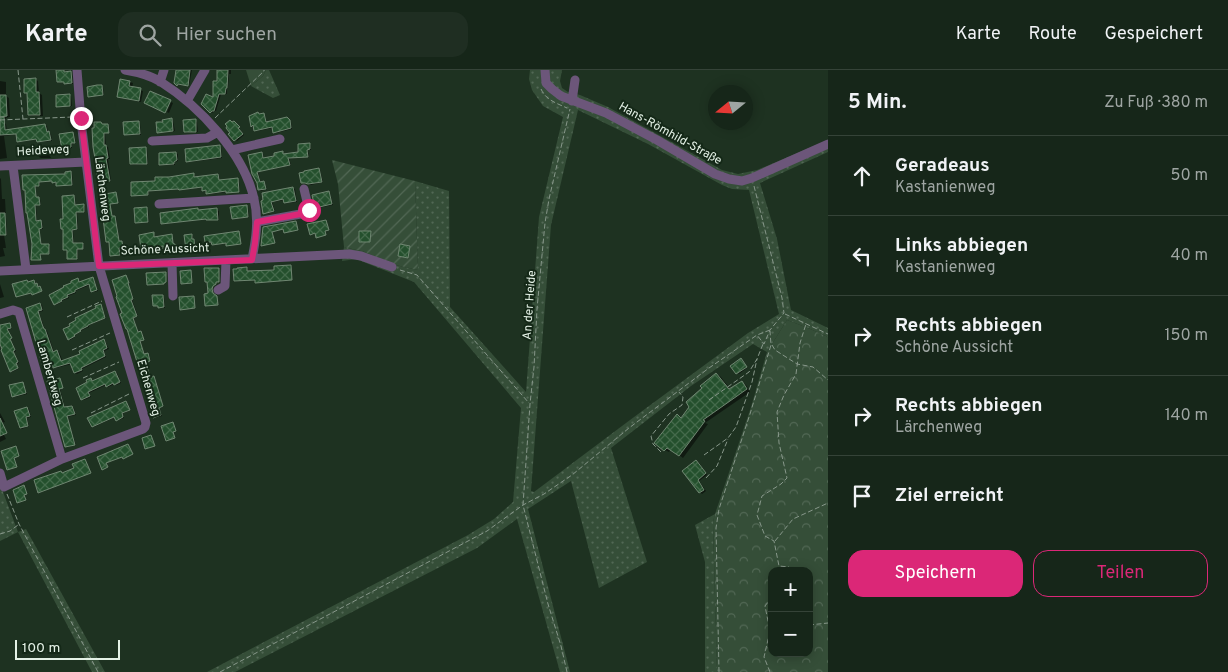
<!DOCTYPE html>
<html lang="de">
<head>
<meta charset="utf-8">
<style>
	body { margin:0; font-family:Overpass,sans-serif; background:#1f2e22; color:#f1f3f6 }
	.controls { position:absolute; right:15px; bottom:15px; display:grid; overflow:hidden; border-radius:10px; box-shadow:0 2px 12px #0003 }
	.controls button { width:45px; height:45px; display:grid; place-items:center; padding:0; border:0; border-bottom:1px solid #354338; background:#162619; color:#f1f3f6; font:25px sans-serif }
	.compass { position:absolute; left:708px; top:15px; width:45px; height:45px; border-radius:50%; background:#162619; box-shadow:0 2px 12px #0003; rotate:252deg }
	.scale { position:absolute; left:15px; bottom:12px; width:105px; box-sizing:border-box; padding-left:5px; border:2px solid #e4f1e6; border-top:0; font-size:14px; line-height:18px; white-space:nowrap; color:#e4f1e6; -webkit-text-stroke:4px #142817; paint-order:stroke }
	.stop { position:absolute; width:15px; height:15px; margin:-11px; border:4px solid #db2777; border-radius:50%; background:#fff }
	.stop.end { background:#db2777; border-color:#fff; box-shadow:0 1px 5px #0008 }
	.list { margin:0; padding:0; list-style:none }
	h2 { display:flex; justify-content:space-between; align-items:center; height:65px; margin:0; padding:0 20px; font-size:21px }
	h2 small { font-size:16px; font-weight:400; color:#9ea5a2 }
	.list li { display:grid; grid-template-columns:32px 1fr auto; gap:15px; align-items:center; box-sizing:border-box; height:80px; padding:0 20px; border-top:1px solid #354338 }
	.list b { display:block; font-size:19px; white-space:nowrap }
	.list p { margin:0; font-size:16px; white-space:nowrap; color:#9ea5a2 }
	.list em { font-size:16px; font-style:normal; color:#9ea5a2 }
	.actions { display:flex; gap:10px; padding:15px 20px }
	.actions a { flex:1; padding:11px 0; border:1px solid #db2777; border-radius:15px; text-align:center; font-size:18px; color:#db2777 }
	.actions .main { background:#db2777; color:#fff }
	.icon { flex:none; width:28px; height:28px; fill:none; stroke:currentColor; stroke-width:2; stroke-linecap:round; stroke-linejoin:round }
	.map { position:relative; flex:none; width:828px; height:602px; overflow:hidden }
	header { display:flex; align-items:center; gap:30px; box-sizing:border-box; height:70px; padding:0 25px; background:#162619; border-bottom:1px solid #354338 }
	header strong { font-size:24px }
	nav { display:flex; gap:28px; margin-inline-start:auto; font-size:18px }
	.search { width:350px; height:45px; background:#1f2e22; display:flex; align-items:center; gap:12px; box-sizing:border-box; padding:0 18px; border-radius:15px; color:#9ea5a2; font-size:19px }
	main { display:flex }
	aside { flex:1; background:#162619 }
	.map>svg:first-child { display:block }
	.grass { fill:url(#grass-dots); fill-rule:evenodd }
	.forest { fill:url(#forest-crowns); fill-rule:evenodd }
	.park { fill:#354e38 }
	.garden { fill:url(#garden-furrows) }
	.shadow { fill:#0007 }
	.building { fill:url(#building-cross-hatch); stroke:#6f8671 }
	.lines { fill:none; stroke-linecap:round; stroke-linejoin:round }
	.path { stroke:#88988b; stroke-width:1; stroke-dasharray:5 2.5; stroke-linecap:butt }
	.minor { stroke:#6c567a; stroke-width:9 }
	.route { stroke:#db2777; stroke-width:6 }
	.labels { text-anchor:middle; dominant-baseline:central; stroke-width:4; stroke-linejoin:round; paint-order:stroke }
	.street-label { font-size:12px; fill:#e4f1e6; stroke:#142817 }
</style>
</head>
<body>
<header>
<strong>Karte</strong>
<div class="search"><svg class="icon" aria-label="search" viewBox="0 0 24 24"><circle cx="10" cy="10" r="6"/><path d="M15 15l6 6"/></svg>Hier suchen</div>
<nav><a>Karte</a><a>Route</a><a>Gespeichert</a></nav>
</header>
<main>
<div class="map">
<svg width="828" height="602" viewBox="0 0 828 602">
	<defs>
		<pattern id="grass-dots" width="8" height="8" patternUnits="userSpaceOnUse" patternTransform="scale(1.25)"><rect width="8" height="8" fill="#354e38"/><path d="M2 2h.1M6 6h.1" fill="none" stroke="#526855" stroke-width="1.8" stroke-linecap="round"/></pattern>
		<pattern id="forest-crowns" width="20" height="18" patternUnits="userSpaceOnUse" patternTransform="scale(1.25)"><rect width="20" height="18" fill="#354e38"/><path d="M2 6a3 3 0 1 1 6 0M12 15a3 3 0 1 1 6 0" fill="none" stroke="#526855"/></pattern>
		<pattern id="garden-furrows" width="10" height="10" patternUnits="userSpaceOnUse" patternTransform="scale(1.25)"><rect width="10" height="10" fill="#354e38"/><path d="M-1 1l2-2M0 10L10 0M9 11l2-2" fill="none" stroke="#526855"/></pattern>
		<pattern id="building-cross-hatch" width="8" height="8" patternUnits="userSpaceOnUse" patternTransform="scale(1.25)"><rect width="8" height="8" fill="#24502d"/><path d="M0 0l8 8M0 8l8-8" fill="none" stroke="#446a4b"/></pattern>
	</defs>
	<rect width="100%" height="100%" fill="#1e3221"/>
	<path class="grass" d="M 266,0 L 269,0 L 280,25 L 273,28 L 251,16 L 263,6 Z
		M 530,0 L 562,0 L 560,11 L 562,18 L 568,22 L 580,25 L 608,37 L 722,100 L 738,104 L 757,100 L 828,70 L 828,82 L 760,113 L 777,169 L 791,240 L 828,258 L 828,267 L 808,258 L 787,250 L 767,282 L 753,274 L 691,316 L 611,378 L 647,492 L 599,518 L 571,411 L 528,439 L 570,602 L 560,602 L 517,449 L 477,478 L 235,602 L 207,602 L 468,465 L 494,449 L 513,432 L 521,338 L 414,212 L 356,189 L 342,191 L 344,177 L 365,182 L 391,194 L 418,200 L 415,111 L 449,121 L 450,237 L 526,322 L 539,147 L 563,47 L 543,36 L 532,20 L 529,9 ZM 578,40 L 648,74 L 722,115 L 732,119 L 749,120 L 779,244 L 748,263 L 630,350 L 534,422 L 531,421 L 551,155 Z
		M 0,414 L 18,462 L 26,459 L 105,602 L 92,602 L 18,462 L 0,471 Z
		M 715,444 L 713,452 L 717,602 L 705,602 L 705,492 L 695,455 Z"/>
	<path class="forest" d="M 787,250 L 808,258 L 828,267 L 828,602 L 717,602 L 713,452 L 715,444 L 751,337 L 767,282 ZM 772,501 L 809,501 L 809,583 L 772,583 Z"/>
	<path class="park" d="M 246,0 L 266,0 L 263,6 L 251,16 Z"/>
	<path class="garden" d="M 332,90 L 415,111 L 418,200 L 391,194 L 365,182 L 344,177 L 338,114 Z"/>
	<path class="shadow" d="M 178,0 L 192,0 L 189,16 L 180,14 L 179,15 L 175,13 Z
		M 219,0 L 231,0 L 231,4 L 229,4 L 228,18 L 227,18 L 227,24 L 221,24 L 216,41 L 214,41 L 213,43 L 202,34 L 214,28 L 218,13 Z
		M 64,1 L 72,4 L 73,14 L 67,14 L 66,12 L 58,12 Z
		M 35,9 L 38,11 L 39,23 L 42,25 L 43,46 L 32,46 L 29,45 L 28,24 L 26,23 Z
		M 0,11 L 6,12 L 6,26 L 9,28 L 10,47 L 6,48 L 6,49 L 0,49 Z
		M 130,12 L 133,13 L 132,18 L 143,21 L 141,32 L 121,28 L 118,26 Z
		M 102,16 L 103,17 L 104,25 L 91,27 L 89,26 Z
		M 69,26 L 71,26 L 72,36 L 59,37 L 57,36 Z
		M 171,32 L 173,33 L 169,43 L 167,42 Z
		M 258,43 L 265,45 L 267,53 L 289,50 L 291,52 L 292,59 L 276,63 L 274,62 L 273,58 L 257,61 L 252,56 L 250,46 Z
		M 172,50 L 173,51 L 175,61 L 160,63 L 158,62 L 164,53 Z
		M 195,51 L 197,52 L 198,62 L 187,63 L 185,62 Z
		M 139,52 L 140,53 L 141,65 L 125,65 Z
		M 234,52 L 240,58 L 239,59 L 244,65 L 237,71 L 230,64 L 233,53 Z
		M 4,53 L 6,54 L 7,61 L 45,55 L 47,56 L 48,63 L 51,64 L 52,71 L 40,72 L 38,71 L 38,69 L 20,72 L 18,71 L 17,64 L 4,66 L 7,88 L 0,89 L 0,54 Z
		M 101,53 L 103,55 L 109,56 L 110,63 L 105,63 L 106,76 L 108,77 L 110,89 L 108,89 L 111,111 L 101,113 L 99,112 Z
		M 73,63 L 74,64 L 76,73 L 72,74 L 72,78 L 64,79 L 63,78 Z
		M 310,74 L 311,75 L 311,80 L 308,80 L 309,87 L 289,88 L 291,95 L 258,102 L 261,113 L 265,113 L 267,119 L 261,121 L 259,120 L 258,113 L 253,104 L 262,83 L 263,84 L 264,89 L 276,87 L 282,83 L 284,85 L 299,83 Z
		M 220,76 L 221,77 L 222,88 L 189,92 L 187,91 Z
		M 146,79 L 147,79 L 148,94 L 133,95 L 131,94 Z
		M 176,83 L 178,84 L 178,91 L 175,92 L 175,95 L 160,95 Z
		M 39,85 L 49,85 L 50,86 L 51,88 L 41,88 L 39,87 Z
		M 318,99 L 320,100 L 323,112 L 311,115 L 303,113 Z
		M 71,103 L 72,103 L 73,115 L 59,116 L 58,113 L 54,113 L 53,111 L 40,112 L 40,116 L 36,116 L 36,128 L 40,129 L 41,135 L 36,135 L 37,152 L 42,152 L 43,159 L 39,159 L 42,176 L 50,176 L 50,184 L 41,184 L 41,190 L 34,190 L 33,174 L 24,106 L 66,105 Z
		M 193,105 L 195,106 L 195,108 L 218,105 L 219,106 L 220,111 L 238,110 L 239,111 L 240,122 L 228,123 L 227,122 L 209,124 L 207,123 L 207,121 L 204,120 L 203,117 L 181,120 L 179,119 L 149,121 L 149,125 L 134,126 L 133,125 L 157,112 Z
		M 0,108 L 1,109 L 2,129 L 5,129 L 7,165 L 4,165 L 6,178 L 3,178 L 5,186 L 0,187 Z
		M 293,118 L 295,119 L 297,132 L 287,133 L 285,132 L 285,130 L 272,132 L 275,141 L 265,144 L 264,143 L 262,132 Z
		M 329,122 L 330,123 L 333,135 L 318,138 L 316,137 Z
		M 74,126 L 75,127 L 76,136 L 85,136 L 85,142 L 77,142 L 78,159 L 73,160 L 74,174 L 84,174 L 84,179 L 78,179 L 78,188 L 70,189 L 68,180 L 64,179 L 65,150 Z
		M 101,126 L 118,133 L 110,134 L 112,147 L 116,147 L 119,172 L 123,172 L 123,178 L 119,178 L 120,185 L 111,185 L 110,171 Z
		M 246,136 L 248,137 L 249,147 L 235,149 L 233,148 Z
		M 147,138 L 148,139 L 149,152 L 138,153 L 136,152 Z
		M 217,140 L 219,141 L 219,150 L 209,150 L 207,149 L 164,154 L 162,154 L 200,141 Z
		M 191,165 L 193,166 L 193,170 L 195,171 L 196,180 L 187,180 Z
		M 126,206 L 129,213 L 128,214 L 134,229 L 132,230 L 138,246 L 133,248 L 139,263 L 142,263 L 144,270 L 140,271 L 144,285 L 149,285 L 151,291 L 146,293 L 151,308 L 155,308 L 163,336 L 159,338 L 162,346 L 155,348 L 143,304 L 142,304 Z
		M 93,209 L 94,209 L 98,221 L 94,222 L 92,221 L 90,215 L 75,221 L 76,223 L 68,226 L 69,228 L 61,231 L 62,232 L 56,235 L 54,234 L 78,210 L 80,213 Z
		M 0,214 L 4,227 L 0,228 Z
		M 163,226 L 164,227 L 165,238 L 161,238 L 159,236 L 154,235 Z
		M 40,234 L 42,235 L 43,241 L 39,242 L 45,260 L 47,261 L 54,282 L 57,281 L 59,282 L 63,292 L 81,284 L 104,270 L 105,271 L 109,279 L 104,281 L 106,287 L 82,299 L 83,301 L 77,304 L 75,303 L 72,294 L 56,298 L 54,297 L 53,295 L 46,297 L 44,296 L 27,238 Z
		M 101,236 L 102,237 L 106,248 L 89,255 L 89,257 L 80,261 L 81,262 L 74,265 L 75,267 L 70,270 L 69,269 Z
		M 10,254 L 12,258 L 8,260 L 12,269 L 10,270 L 16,281 L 14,282 L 19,293 L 16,294 L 18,299 L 12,302 L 11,301 L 0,271 L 0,257 Z
		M 742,291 L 747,298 L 739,304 L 732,296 Z
		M 115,302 L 117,303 L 121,313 L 117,315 L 115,314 L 108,317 L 106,315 L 89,323 L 91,327 L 84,330 L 82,329 L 91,309 L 93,312 Z
		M 716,304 L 720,306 L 731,320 L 742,312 L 746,315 L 750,322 L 705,353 L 708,354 L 683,388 L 671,379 L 669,382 L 665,380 L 677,345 L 682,349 Z
		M 60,309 L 61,310 L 63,318 L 60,319 L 65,338 L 72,337 L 74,338 L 76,345 L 67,347 L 76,375 L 68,377 L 66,376 L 49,312 Z
		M 22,313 L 24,314 L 27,324 L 15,327 L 13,326 Z
		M 127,333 L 130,340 L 122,344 L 124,348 L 118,350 L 115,347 L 94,357 L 93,357 L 89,349 Z
		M 27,338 L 29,339 L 31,347 L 27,348 L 29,356 L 22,359 L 21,358 Z
		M 0,343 L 5,352 L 2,353 L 7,363 L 4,365 L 6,369 L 0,372 Z
		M 85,391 L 91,403 L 39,422 L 62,403 L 76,399 Z
		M 696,392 L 699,393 L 707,405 L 699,411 L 706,421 L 702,424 L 700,422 L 684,401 Z"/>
	<path class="building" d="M 56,0 L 64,0 L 64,2 L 71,1 L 72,13 L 64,14 L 64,12 L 57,12 Z
		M 176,0 L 190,0 L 188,16 L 178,14 L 177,16 L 174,13 Z
		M 217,0 L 228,0 L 227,18 L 226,18 L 225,24 L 219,24 L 214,41 L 212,41 L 210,43 L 201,34 L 206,24 L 213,27 L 213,11 L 217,11 Z
		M 36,8 L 36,22 L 39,22 L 40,45 L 28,45 L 27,23 L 24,23 L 24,9 Z
		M 120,9 L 130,11 L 129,16 L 141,18 L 139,31 L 117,27 Z
		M 97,15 L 102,15 L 103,25 L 88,27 L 87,17 Z
		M 150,21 L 171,30 L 165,43 L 144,33 Z
		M 70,24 L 70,36 L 56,37 L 56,25 Z
		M 0,25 L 6,25 L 7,46 L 0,47 Z
		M 258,42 L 259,44 L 264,43 L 266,52 L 287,47 L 290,50 L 291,58 L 273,63 L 272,57 L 254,61 L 253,55 L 251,57 L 249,46 Z
		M 0,47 L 4,47 L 5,60 L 45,54 L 47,62 L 49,61 L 51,70 L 37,72 L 36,69 L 17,72 L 16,64 L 0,65 Z
		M 172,48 L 173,61 L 157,63 L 156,52 L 163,52 L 162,50 Z
		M 196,49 L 196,62 L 184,62 L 183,50 Z
		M 230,50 L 232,52 L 234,51 L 240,57 L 238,58 L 243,64 L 234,71 L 228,64 L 230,63 L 226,58 L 227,56 L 225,54 Z
		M 139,51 L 140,64 L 124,65 L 123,52 Z
		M 94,52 L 101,52 L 102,54 L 108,54 L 109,63 L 104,63 L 104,75 L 106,75 L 108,88 L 106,89 L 110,111 L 98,113 L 96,100 L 97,100 L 93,77 L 92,58 L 94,58 Z
		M 73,62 L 75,73 L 71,73 L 71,77 L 62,79 L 59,64 Z
		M 310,73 L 310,79 L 307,80 L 308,87 L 288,88 L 290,95 L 257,102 L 260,112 L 264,111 L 266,119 L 258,120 L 257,113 L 252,104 L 248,85 L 262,82 L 263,88 L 274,86 L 274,83 L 283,81 L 283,84 L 298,82 L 298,74 Z
		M 220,75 L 221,87 L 186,92 L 185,79 Z
		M 146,77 L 147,94 L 130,94 L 129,78 Z
		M 176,82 L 177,90 L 174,92 L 174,94 L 159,95 L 159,83 Z
		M 319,98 L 322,112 L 308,114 L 305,113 L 301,113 L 299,103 L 304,102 L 304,101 Z
		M 71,101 L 72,115 L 56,116 L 56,112 L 52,113 L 52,111 L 39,112 L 39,116 L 35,116 L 36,127 L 39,127 L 40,135 L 35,135 L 36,151 L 41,150 L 42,158 L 39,159 L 41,174 L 49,174 L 49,184 L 40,184 L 41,190 L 31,190 L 32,174 L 27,143 L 26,143 L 25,120 L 23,120 L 22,105 L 65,104 L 65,102 Z
		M 194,103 L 194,107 L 218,104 L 219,110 L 238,108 L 239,122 L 226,123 L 226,121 L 206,124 L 206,120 L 202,121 L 202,117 L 179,120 L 178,119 L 148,121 L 148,125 L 131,126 L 131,112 L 155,111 L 155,107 L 169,107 Z
		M 293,117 L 296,131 L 284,133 L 283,129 L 271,132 L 274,141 L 263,144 L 261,131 L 263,130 L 262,123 Z
		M 329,121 L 332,134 L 315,138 L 312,125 Z
		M 116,122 L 118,133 L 110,134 L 112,146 L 115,146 L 119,171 L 122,171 L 123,178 L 119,178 L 120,185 L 110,186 L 109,172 L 106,172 L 100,125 Z
		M 74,125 L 75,135 L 84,134 L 84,142 L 76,142 L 77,159 L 72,160 L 73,173 L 83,173 L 83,179 L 77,179 L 77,189 L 67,189 L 67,180 L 63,180 L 63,159 L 61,159 L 60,149 L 63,149 L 62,126 Z
		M 247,135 L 248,147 L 232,149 L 230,137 Z
		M 147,137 L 148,152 L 135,153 L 134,138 Z
		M 198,138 L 198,140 L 217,138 L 218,150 L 206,150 L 206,149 L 161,154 L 160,143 Z
		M 0,143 L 5,143 L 6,165 L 0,165 Z
		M 326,150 L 329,160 L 325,161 L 326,165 L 316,168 L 315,163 L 310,165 L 307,154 Z
		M 296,151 L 298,160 L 284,163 L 283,159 L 272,162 L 275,173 L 261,176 L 263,157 Z
		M 239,161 L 241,174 L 226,176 L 226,173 L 212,175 L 211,172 L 205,172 L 204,166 Z
		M 359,161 L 371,161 L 370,172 L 359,172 Z
		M 154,162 L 154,167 L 172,164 L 173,173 L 179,177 L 163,179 L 163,176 L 141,179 L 139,165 Z
		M 192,164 L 192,169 L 194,169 L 195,179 L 186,180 L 184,165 Z
		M 400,174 L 410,176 L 408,188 L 398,186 Z
		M 291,195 L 292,210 L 255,213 L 255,210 L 234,211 L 233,199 L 237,199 L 237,198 L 247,197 L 247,201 L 274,200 L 274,196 Z
		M 204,198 L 219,198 L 219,212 L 216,212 L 216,214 L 213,216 L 212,219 L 213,223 L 217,226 L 218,235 L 205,236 L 204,224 L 208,223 L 207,212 L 205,212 Z
		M 191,200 L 192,213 L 181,214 L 180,201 Z
		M 166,202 L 166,212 L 164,213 L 164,214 L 147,215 L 146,203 Z
		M 126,205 L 129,213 L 128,213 L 133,229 L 131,230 L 137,246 L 133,248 L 138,262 L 141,261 L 144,270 L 140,271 L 144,284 L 148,283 L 150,291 L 146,293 L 150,307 L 154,306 L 163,336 L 159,338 L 161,345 L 153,348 L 142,304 L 141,305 L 127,259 L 126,259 L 120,244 L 122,243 L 116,227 L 117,226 L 112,210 Z
		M 93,207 L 97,220 L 91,222 L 89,214 L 75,220 L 75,222 L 67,225 L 68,227 L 61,230 L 62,231 L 54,235 L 49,225 L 64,217 L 63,216 L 71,213 L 71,211 L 78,208 L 79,212 Z
		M 27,210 L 28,212 L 34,210 L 35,214 L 37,213 L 38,217 L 40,216 L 42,221 L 32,225 L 31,223 L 16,227 L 12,214 Z
		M 152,225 L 163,225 L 164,237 L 158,238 L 158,236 L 153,236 Z
		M 194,226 L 195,238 L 180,240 L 179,227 Z
		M 40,233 L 42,240 L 38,241 L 42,254 L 44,259 L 45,259 L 53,282 L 57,280 L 61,291 L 80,284 L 79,281 L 104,269 L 107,278 L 103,280 L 105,286 L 81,298 L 82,300 L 74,303 L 70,293 L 53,298 L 52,294 L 43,297 L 26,238 Z
		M 101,234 L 105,248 L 88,255 L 88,256 L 80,260 L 81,261 L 74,265 L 75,266 L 68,270 L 63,259 L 70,256 L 69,254 L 76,250 L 75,248 L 96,238 L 95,236 Z
		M 10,253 L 11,258 L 7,259 L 12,268 L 10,269 L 15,280 L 13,281 L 18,292 L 16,293 L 18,298 L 10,302 L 1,280 L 2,279 L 0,274 L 0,255 Z
		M 741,288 L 747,297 L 736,304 L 730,296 Z
		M 115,301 L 120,312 L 114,315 L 113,313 L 106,317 L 105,314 L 88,322 L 90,326 L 81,330 L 76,318 L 87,312 L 86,310 L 91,308 L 92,311 Z
		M 716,303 L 729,319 L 742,311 L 747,319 L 703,350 L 705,351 L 679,386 L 667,378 L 664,381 L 654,373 L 677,344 L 681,348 L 689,337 L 686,332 L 702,318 L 700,316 Z
		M 60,308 L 63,318 L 59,319 L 64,337 L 72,336 L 75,344 L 67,346 L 75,375 L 65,377 L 47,311 Z
		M 23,312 L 26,323 L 12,327 L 9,315 Z
		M 126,331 L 130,340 L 122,343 L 123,347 L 116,351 L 114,347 L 92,357 L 87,348 Z
		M 27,337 L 30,346 L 26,347 L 28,356 L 20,358 L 14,341 Z
		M 0,348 L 7,363 L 0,366 Z
		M 173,352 L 176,361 L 173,362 L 175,368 L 166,371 L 161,356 Z
		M 151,365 L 155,376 L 145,379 L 142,368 Z
		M 128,374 L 133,384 L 123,389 L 122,387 L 106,393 L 108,397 L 102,400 L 97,387 Z
		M 16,376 L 19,386 L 14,388 L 17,397 L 7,400 L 1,381 Z
		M 85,389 L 91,403 L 38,423 L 34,410 L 61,401 L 62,403 L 74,398 L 72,394 Z
		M 696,390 L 706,403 L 698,410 L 704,420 L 699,423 L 682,401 Z
		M 24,415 L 27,424 L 24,425 L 26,430 L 17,433 L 13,420 Z"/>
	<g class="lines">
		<path class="path" d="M 18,0 L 23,49
			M 541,19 C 546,30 556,33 567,38
			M 215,48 L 264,1 L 264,0
			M 0,50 L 72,47
			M 754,116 L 782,228 L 784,243 L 770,260 L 764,274 L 757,265
			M 400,200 L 417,205 L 529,333
			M 785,244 L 828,264
			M 67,247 L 102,231
			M 772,275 L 775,280 L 797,294 L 813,297 L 828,310
			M 72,280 L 110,263
			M 83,308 L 119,292
			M 709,330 L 749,302 L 757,289 L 763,274
			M 91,343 L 129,324
			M 661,382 L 653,374 L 651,366 L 669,344 L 682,335 L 683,327 L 679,322
			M 704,385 L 728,368 L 736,357 L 752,312 L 757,289
			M 706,408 L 717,396 L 728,369
			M 7,424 L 19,454 L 98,602
			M 0,464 L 10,461 L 18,455
			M 775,471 L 793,449 L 828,433
			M 790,501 L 789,497 L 779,496 L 774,471 L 765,466 L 757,445 L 762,426 L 781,414 L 787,408 L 779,373 L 777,342 L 784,325 L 796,304 L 800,273 L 806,254
			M 809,555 L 828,553
			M 220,602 L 487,461 L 523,435 L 544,424 L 572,405 L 629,358 L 709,298 L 757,265 L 770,260
			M 567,602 L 561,576 L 548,534 L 523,435 L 530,334 L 534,297 L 537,239 L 545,153 L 549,129 L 570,39
			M 719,602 L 716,458 L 719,439 L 750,344 L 771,275 L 770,261
			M 770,602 L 764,587 L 770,561 L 765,536 L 772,527"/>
		<path class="minor" d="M 125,0 C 137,2 150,5 161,12 C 199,36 244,83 254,129 C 259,149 256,169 252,189
			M 545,0 L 546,13 L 552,19 L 561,26 L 606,43 L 657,70 L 715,104 L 729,109 L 742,111 L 752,108 L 828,74
			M 160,12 L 164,0
			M 187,31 L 205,0
			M 572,31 L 575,10
			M 152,71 L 207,68 L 218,62
			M 232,80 L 280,69
			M 0,96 L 86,92
			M 13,96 L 26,199
			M 159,134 L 254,128
			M 257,152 L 306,143 L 309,140 L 304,119
			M 172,193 L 173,226
			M 0,201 L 349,184 L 361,186 L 392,197
			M 218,220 L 225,216 L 226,190
			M 0,244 L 13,240 L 19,242 L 62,389
			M 0,403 L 4,417 L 62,389 L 143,359 L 145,357 L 146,353 L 99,196 L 81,51 L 77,0"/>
	</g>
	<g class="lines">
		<path class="route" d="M 81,48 L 99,196 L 252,190 L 255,173 L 257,152 L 306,143 L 309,140"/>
	</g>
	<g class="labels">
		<g class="street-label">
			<text transform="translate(670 64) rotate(29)">Hans-Römhild-Straße</text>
			<text transform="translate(43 81) rotate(-3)">Heideweg</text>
			<text transform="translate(102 119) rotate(83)">Lärchenweg</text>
			<text transform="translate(165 180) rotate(-2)">Schöne Aussicht</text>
			<text transform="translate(530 235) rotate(-86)">An der Heide</text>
			<text transform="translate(49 303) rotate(74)">Lambertweg</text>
			<text transform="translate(148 318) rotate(74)">Eichenweg</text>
		</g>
	</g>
</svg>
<div class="controls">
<button>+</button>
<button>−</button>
</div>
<svg class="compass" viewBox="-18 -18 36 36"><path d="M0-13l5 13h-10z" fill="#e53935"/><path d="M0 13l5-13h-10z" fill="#9ea5a2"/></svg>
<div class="scale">100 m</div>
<div class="stop" style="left:309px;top:140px"></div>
<div class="stop end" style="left:81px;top:48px"></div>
</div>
<aside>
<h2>5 Min.<small>Zu Fuß · 380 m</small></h2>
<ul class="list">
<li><svg class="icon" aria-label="ahead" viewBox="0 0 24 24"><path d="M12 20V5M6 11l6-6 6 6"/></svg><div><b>Geradeaus</b><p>Kastanienweg</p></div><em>50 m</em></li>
<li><svg class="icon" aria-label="left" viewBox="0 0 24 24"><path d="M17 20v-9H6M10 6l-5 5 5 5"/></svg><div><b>Links abbiegen</b><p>Kastanienweg</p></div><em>40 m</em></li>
<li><svg class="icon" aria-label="right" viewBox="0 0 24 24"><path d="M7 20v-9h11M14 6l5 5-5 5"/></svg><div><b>Rechts abbiegen</b><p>Schöne Aussicht</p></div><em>150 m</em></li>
<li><svg class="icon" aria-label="right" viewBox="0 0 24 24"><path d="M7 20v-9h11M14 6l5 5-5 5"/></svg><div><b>Rechts abbiegen</b><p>Lärchenweg</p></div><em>140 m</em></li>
<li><svg class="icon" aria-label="arrive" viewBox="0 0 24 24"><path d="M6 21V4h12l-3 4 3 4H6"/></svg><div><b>Ziel erreicht</b></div></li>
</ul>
<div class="actions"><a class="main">Speichern</a><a>Teilen</a></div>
</aside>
</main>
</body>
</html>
